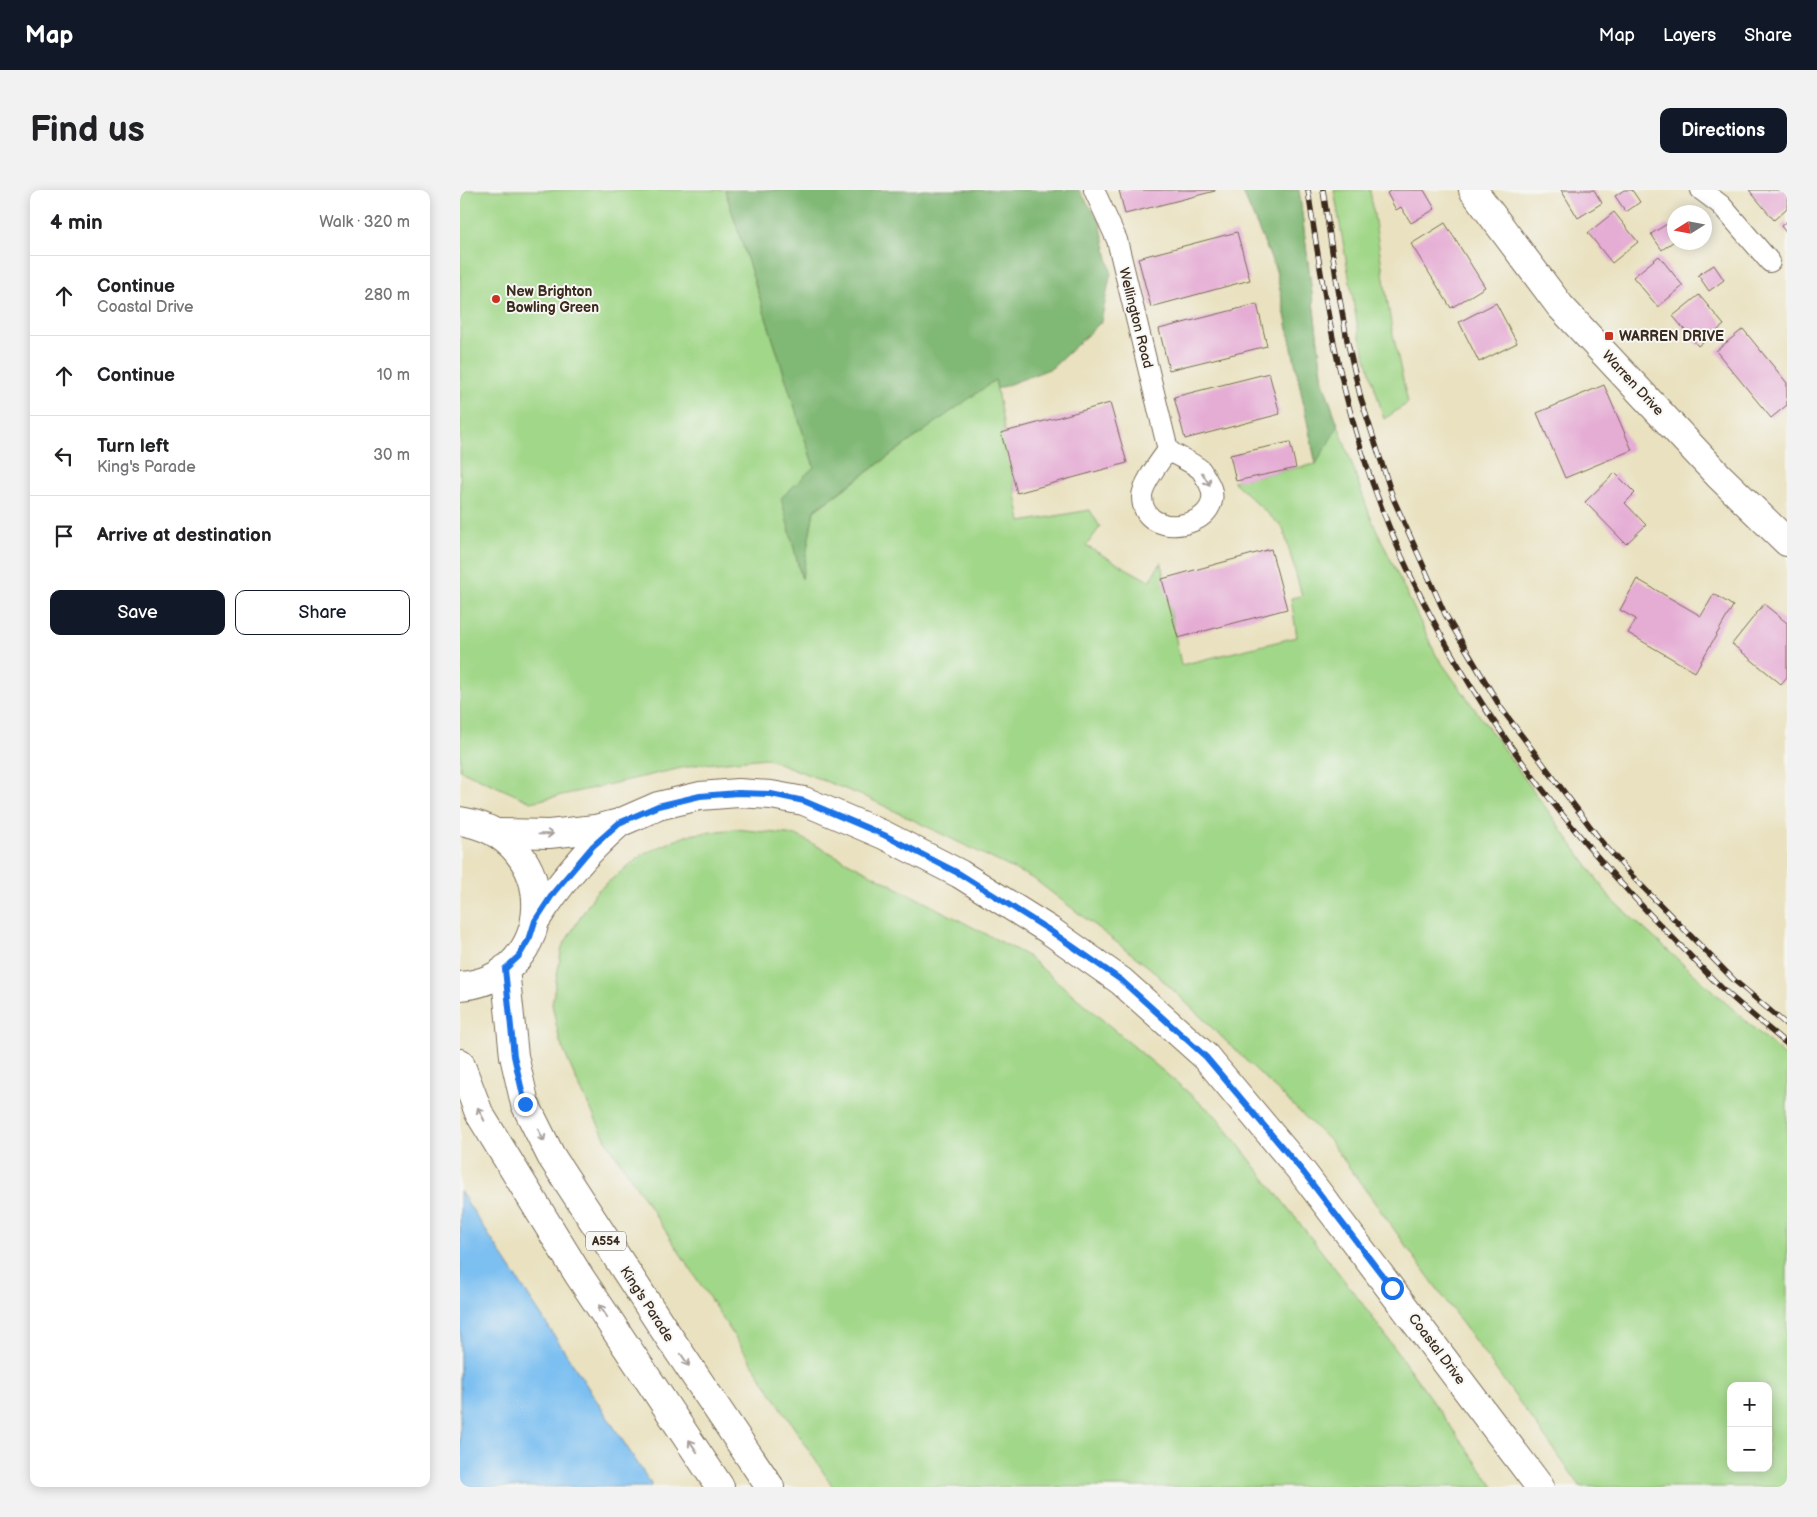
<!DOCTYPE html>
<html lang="en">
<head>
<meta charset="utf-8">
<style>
	body { margin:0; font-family:"Balsamiq Sans",sans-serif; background:#f2f2f2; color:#202124 }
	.controls { position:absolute; right:15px; bottom:15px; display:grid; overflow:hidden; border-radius:10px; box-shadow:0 2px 12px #0003 }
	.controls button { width:45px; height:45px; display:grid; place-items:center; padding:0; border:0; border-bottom:1px solid #e0e0e0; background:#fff; color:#202124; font:25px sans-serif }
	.compass { position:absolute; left:1207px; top:15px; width:45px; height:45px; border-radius:50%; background:#fff; box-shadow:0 2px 12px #0003; rotate:259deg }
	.stop { position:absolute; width:15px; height:15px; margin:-11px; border:4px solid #1a73e8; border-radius:50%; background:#fff }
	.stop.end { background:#1a73e8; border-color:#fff; box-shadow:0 1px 5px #0008 }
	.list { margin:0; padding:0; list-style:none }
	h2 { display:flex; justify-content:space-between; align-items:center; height:65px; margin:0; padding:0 20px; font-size:21px }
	h2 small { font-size:16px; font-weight:400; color:#757577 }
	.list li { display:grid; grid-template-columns:32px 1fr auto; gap:15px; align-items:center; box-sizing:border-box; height:80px; padding:0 20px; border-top:1px solid #e0e0e0 }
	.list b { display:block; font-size:19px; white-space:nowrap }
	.list p { margin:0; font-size:16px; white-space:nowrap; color:#757577 }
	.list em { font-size:16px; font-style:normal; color:#757577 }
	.actions { display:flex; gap:10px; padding:15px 20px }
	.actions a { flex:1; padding:11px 0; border:1px solid #111827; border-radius:10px; text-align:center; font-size:18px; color:#111827 }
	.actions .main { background:#111827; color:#fff }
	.icon { flex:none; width:28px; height:28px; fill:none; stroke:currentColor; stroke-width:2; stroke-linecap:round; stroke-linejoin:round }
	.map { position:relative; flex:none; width:1327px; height:1297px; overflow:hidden; border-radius:10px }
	header { display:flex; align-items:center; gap:30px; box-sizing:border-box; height:70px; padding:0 25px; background:#111827; color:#fff }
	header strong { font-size:24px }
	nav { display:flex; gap:28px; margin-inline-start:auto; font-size:18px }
	.intro { display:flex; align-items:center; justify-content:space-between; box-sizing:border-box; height:120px; padding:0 30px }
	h1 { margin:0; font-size:35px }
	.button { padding:12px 22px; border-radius:10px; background:#111827; color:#fff; font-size:18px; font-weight:700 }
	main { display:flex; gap:30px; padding:0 30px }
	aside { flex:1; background:#fff; border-radius:10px; box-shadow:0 2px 12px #0003 }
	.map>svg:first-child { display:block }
	.green { fill:#a1d788; stroke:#6e8053; fill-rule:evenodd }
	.forest { fill:#80b874; stroke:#5e7149 }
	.water { fill:#7bbff1; stroke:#5b7488 }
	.building { fill:#e5acd4 }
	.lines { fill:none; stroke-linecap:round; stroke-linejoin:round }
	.street-casing { stroke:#786a56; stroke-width:22 }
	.secondary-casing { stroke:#786a56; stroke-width:30 }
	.primary-casing { stroke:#786a56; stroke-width:30 }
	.street { stroke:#fff; stroke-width:20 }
	.secondary { stroke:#fff; stroke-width:28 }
	.primary { stroke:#fff; stroke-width:28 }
	.rail-casing { stroke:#3b2a1e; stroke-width:5.5 }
	.rail { stroke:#f6f6f2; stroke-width:4; stroke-dasharray:11; stroke-linecap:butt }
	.oneway { stroke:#a79f9a }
	.route { stroke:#1a73e8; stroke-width:6 }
	.poi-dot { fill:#c8321e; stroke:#f6f6f2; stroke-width:2 }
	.labels { text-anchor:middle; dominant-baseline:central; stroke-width:4; stroke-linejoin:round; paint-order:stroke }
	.shield { fill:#f6f6f2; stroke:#73675e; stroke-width:1 }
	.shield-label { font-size:12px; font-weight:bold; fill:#3b2a1e }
	.poi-label { font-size:14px; font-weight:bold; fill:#3b2a1e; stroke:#f6f6f2; text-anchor:start }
	.street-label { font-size:14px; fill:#3b2a1e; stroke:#f6f6f2 }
</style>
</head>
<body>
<header>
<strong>Map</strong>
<nav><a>Map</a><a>Layers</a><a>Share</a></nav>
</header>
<div class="intro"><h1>Find us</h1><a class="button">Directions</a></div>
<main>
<aside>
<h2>4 min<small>Walk · 320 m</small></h2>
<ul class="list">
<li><svg class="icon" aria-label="ahead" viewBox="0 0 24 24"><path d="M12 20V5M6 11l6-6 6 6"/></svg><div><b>Continue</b><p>Coastal Drive</p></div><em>280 m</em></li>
<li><svg class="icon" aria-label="ahead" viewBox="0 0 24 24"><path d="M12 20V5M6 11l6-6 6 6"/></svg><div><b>Continue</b></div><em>10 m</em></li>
<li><svg class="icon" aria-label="left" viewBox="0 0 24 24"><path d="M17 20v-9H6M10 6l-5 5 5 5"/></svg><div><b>Turn left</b><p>King's Parade</p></div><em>30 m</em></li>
<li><svg class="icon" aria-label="arrive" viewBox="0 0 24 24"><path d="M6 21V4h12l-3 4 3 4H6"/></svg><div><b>Arrive at destination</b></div></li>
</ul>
<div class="actions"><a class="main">Save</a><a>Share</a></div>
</aside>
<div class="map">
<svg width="1327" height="1297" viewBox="0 0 1327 1297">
	<rect width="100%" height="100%" fill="#f6f6f2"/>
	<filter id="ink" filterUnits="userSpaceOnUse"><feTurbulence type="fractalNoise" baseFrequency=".02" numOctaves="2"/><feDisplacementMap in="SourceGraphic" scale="10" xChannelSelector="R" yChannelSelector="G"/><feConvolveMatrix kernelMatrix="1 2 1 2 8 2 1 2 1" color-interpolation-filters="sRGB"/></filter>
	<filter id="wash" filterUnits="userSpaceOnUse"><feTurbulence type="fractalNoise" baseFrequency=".0096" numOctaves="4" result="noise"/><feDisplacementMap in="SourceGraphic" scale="20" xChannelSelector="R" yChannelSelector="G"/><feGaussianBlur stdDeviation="1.12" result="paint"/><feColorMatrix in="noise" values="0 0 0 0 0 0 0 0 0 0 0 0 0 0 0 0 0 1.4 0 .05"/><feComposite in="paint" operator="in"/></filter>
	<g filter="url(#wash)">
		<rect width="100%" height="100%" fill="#e9e1bf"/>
		<path class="green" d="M 0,0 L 265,0 L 354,277 L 322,308 L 341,387 L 354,321 L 535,189 L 561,332 L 630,320 L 640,337 L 626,356 L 689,391 L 701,372 L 721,475 L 837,447 L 831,408 L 842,406 L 823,338 L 773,291 L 856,274 L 816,80 L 782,0 L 839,0 L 863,192 L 910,326 L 976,465 L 1152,710 L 1327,868 L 1327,1297 L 1121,1297 L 870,951 L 690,778 L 574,689 L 408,608 L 306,568 L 235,575 L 71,612 L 0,580 ZM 1271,1196 L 1308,1196 L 1308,1278 L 1271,1278 Z
			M 874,0 L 910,0 L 932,140 L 948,213 L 924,229 L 899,144 Z
			M 275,639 L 336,645 L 566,765 L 756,926 L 905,1117 L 1034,1297 L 373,1297 L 146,950 L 118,894 L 100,852 L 92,814 L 102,757 L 136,702 L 183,664 L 228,645 Z"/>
		<path class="forest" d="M 265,0 L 619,0 L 640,32 L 651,82 L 641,132 L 592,178 L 537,199 L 535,190 L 354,320 L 342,389 L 321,308 L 354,277 Z
			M 782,0 L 839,0 L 863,192 L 878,236 L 856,274 L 816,80 Z"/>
		<path class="water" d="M 0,1001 L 191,1294 L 190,1297 L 0,1297 Z"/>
		<g id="blocks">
			<path class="building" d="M 659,0 L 755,0 L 755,1 L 665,24 Z
				M 932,0 L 964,0 L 975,19 L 951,33 L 941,17 L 936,20 L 927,3 Z
				M 1101,0 L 1134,0 L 1142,13 L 1118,28 Z
				M 1164,0 L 1172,0 L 1180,12 L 1166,22 L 1155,6 Z
				M 1289,0 L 1327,0 L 1327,18 L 1314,30 Z
				M 1154,22 L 1178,52 L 1152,73 L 1128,43 Z
				M 1327,31 L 1327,44 L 1321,36 Z
				M 985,33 L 1025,97 L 991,118 L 951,54 Z
				M 1207,34 L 1214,45 L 1214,51 L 1202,60 L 1191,44 Z
				M 777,42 L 790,90 L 691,117 L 678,68 Z
				M 1199,66 L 1223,96 L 1198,117 L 1173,87 Z
				M 1254,75 L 1264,90 L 1249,101 L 1238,85 Z
				M 1239,105 L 1264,135 L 1238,156 L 1213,126 Z
				M 1036,113 L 1057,153 L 1019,172 L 999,132 Z
				M 797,114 L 807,156 L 709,180 L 699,139 Z
				M 1283,139 L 1327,193 L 1327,215 L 1311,228 L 1256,161 Z
				M 809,183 L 820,224 L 725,249 L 714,207 Z
				M 1144,195 L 1172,260 L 1105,288 L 1077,223 Z
				M 650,213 L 667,273 L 557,303 L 541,243 Z
				M 830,252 L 836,278 L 776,291 L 770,265 Z
				M 1155,283 L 1175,303 L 1165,313 L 1186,335 L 1166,354 L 1125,312 Z
				M 811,359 L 827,419 L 718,448 L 702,389 Z
				M 1177,389 L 1241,426 L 1254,404 L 1273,416 L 1235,482 L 1168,443 L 1176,429 L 1160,420 Z
				M 1304,414 L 1327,433 L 1327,487 L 1321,494 L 1272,454 Z"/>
		</g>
	</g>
	<g filter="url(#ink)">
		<use href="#blocks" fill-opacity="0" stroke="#786a56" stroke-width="1"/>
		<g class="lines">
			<defs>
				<path id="street" d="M 634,0 L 657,50 L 708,260 C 718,267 732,272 741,280 C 743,283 745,287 747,290 C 775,335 683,356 682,307 C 682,294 701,270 708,260
					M 1241,0 L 1261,15 L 1310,72"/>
				<path id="secondary" d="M 1013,0 L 1100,116 L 1259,286 L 1327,352
					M 37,643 L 89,644 L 135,639 L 159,633 L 198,616 L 240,606 L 278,603 L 311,605 L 344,611 L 424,645 L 500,684 L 589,740 L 661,791 L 746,867 L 843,983 L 1080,1297
					M 75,731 C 99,694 125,663 158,634"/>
				<path id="primary" d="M 0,631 C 105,647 98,789 0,796
					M 45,779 L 54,866 L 65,914 L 91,966 L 207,1144 L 310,1297
					M 0,873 L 19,923 L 54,980 L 118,1084 L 260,1297"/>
			</defs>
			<use href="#street" class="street-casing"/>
			<use href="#secondary" class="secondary-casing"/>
			<use href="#primary" class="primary-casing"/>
			<use href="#street" class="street"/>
			<use href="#secondary" class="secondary"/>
			<use href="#primary" class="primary"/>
			<defs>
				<path id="rail" d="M 848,0 C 861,88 875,177 902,262 C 960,447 1077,611 1212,747 C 1230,765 1247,784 1265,801 C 1285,819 1306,836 1327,854
					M 863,0 L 876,87 L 887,150 L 901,209 L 933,308 L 985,424 L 1041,518 L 1141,651 L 1173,687 L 1274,790 L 1327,835"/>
			</defs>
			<use href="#rail" class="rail-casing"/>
			<use href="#rail" class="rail"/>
		</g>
		<defs><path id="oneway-shaft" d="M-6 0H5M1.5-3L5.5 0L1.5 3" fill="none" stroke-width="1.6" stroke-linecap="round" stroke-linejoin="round" transform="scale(1.25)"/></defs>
		<g class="oneway">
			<use href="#oneway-shaft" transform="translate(746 289) rotate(58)"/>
			<use href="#oneway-shaft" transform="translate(86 644) rotate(-1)"/>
			<use href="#oneway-shaft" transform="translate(21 924) rotate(-117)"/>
			<use href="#oneway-shaft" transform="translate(81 945) rotate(64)"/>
			<use href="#oneway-shaft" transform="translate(143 1121) rotate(-124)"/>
			<use href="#oneway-shaft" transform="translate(225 1170) rotate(56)"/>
			<use href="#oneway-shaft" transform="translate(233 1256) rotate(-124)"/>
		</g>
	</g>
	<g class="lines" filter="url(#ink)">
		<path class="route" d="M 65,914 L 54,866 L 45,779 L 59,766 L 70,747 L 75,731 L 94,702 L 133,656 L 159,633 L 198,616 L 240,606 L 278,603 L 311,604 L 344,611 L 424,645 L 500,684 L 589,740 L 661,790 L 746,867 L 844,983 L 932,1098"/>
	</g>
	<g class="poi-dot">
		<circle cx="36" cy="109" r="5"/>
		<rect x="1144" y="141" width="10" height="10" rx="2.5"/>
	</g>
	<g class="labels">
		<rect class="shield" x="126" y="1041.5" width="40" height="19" rx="4"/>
		<g class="shield-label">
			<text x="146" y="1051">A554</text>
		</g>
		<g class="poi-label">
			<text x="46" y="101">New Brighton<tspan x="46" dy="16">Bowling Green</tspan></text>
			<text x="1159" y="146">WARREN DRIVE</text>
		</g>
		<g class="street-label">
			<text transform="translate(676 128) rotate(76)">Wellington Road</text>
			<text transform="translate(1173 193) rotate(47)">Warren Drive</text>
			<text transform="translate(187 1114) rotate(57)">King's Parade</text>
			<text transform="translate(977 1159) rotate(53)">Coastal Drive</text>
		</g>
	</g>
</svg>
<div class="controls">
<button>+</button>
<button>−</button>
</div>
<svg class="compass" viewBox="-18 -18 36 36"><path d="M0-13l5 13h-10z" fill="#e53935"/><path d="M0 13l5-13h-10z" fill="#757577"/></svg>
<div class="stop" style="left:932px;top:1098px"></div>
<div class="stop end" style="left:65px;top:914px"></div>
</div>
</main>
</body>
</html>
